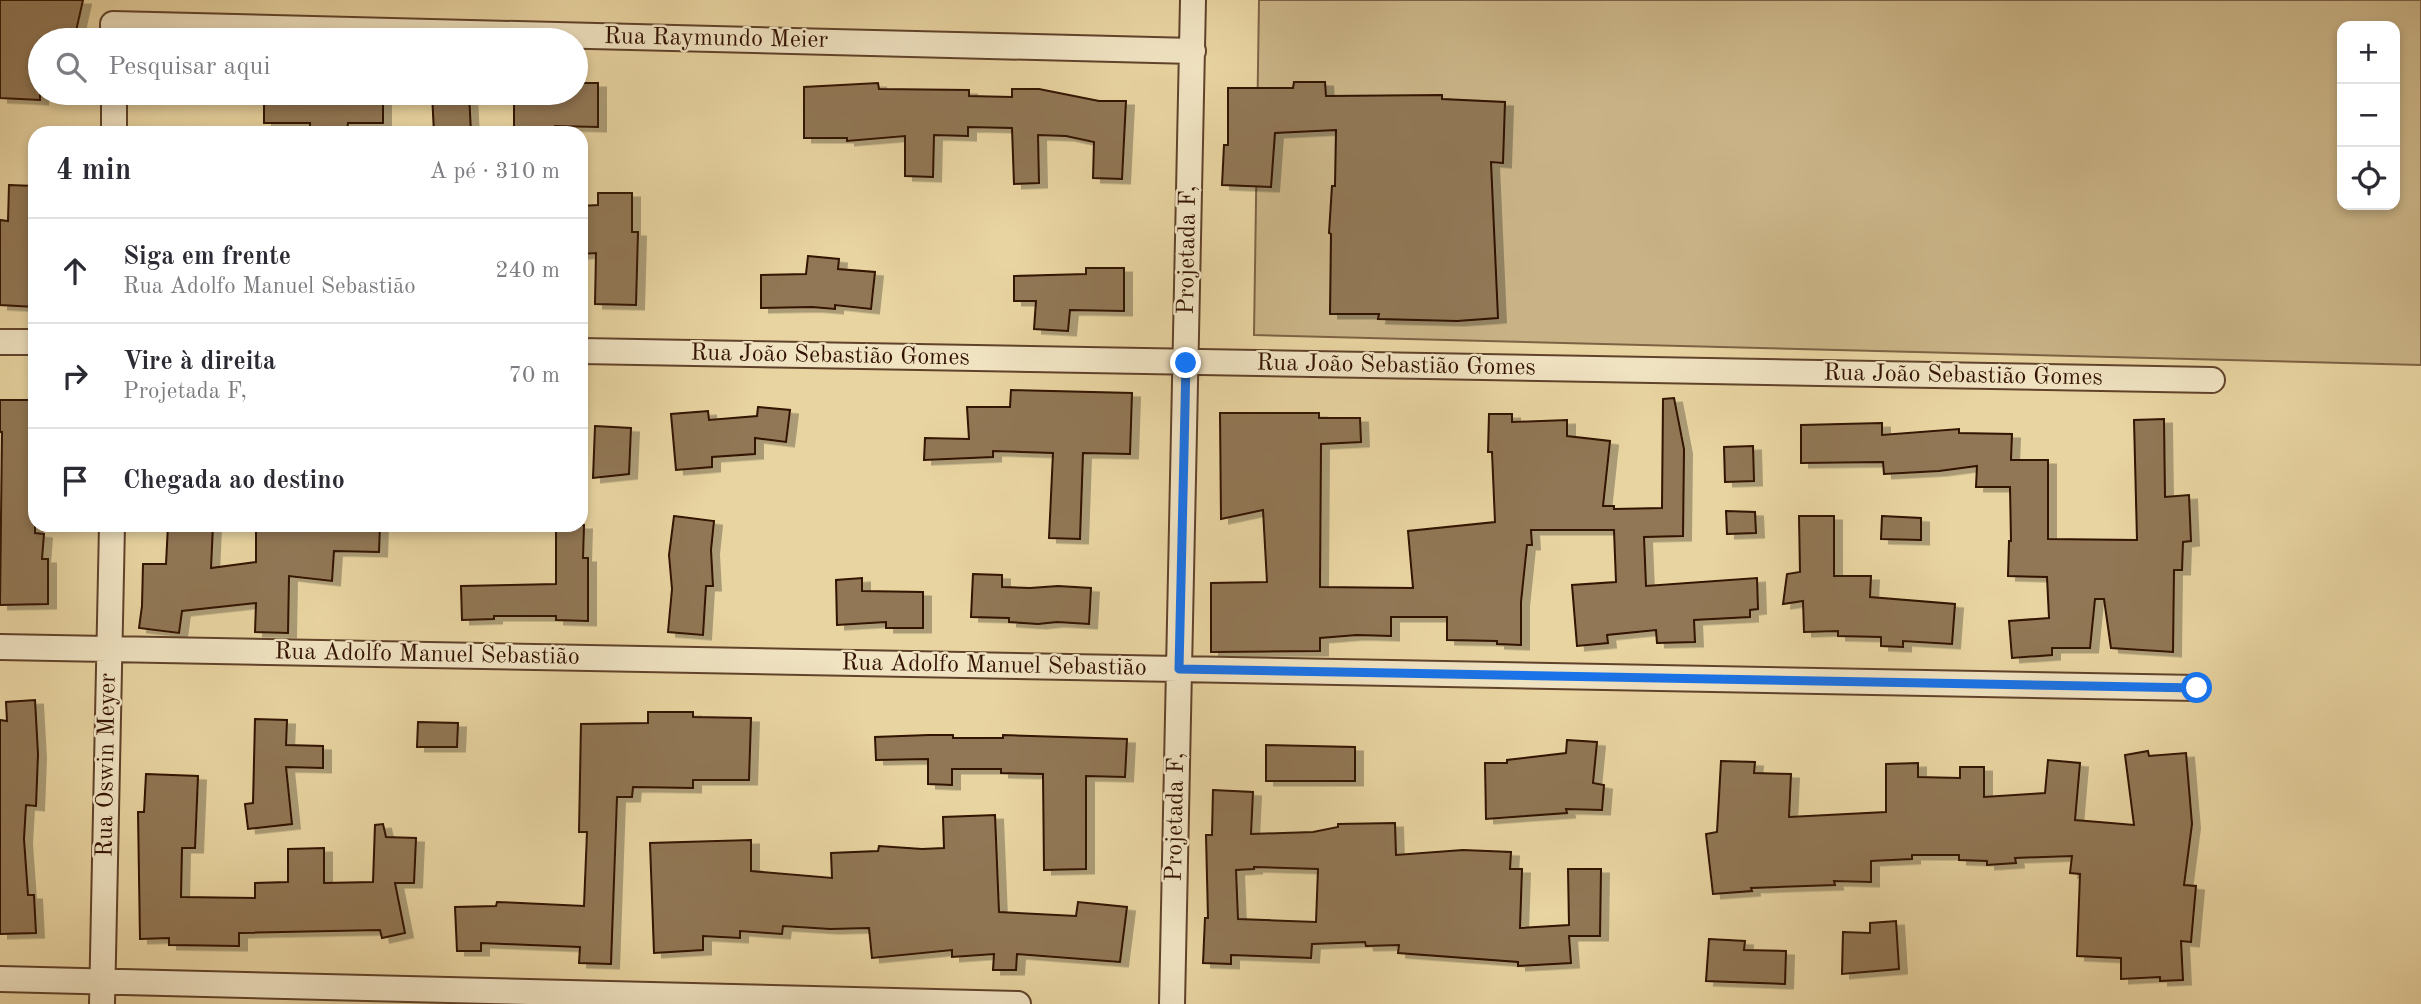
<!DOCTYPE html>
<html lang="pt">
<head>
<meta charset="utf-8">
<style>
	body { margin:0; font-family:"Old Standard TT",serif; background:#f7f7f7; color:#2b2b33 }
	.controls { position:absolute; right:21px; top:21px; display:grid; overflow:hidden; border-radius:14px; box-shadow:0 4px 10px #0003 }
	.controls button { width:63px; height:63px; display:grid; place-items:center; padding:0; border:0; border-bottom:2px solid #e1e1e2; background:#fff; color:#2b2b33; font:35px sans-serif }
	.stop { position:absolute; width:21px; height:21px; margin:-16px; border:5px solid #1a73e8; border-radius:50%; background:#fff }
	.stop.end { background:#1a73e8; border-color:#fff; box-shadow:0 2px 7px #0008 }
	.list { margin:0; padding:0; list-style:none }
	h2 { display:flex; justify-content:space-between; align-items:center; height:91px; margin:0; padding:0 28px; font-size:30px }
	h2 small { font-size:23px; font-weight:400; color:#7c7c81 }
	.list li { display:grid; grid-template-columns:46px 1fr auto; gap:21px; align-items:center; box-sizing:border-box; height:105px; padding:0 28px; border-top:2px solid #e1e1e2 }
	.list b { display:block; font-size:26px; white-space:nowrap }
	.list p { margin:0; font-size:23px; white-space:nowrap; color:#7c7c81 }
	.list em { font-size:23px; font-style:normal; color:#7c7c81 }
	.icon { flex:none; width:38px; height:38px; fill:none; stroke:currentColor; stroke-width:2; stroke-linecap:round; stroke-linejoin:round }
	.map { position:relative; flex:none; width:2421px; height:1004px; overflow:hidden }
	.search { position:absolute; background:#fff; box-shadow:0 4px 10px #0003; left:28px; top:28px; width:560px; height:77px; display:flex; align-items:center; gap:18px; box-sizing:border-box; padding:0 24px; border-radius:38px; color:#7c7c81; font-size:26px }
	.panel { position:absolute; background:#fff; box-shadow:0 4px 10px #0003; left:28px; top:126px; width:560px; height:406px; border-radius:21px }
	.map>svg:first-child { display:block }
	.green { fill:#c9b386; stroke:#7e6244; stroke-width:2; fill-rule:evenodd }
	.building { fill:#917755; stroke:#331202; stroke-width:2; fill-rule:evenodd; filter:url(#shadow) }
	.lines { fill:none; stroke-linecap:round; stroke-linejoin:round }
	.minor-casing { stroke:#60422a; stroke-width:28 }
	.minor { stroke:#f0e3c2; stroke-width:24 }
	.route { stroke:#1a73e8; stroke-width:9 }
	.labels { text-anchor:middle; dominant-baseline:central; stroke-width:5; stroke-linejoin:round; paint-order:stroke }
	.street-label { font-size:24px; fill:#331202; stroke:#f0e3c2 }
</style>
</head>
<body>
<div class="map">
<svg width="2421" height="1004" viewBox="0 0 2421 1004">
	<defs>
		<filter id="shadow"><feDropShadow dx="8" dy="4.5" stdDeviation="0" flood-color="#0004"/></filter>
	</defs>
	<rect width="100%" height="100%" fill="#e8d4a1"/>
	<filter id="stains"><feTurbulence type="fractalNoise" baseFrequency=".00286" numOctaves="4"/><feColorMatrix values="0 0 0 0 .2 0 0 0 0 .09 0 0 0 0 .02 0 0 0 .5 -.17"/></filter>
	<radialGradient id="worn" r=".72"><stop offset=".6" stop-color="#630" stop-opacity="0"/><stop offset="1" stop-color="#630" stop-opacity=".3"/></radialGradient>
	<path class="green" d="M 1259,0 L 2421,0 L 2421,365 L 1254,335 ZM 2342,26 L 2395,26 L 2395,205 L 2342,205 Z"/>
	<path class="building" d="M 0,0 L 83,0 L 74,40 L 40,40 L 40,100 L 0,98 Z
		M 1294,82 L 1325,82 L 1326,96 L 1442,95 L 1442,99 L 1505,102 L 1503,163 L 1491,162 L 1498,318 L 1457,321 L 1378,319 L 1379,314 L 1330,314 L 1331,234 L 1329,233 L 1332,186 L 1335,186 L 1336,130 L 1275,133 L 1271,187 L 1222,185 L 1224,145 L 1228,145 L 1228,88 L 1293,88 Z
		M 576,83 L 598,83 L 598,127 L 555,126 L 555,130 L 514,130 L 514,93 L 576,93 Z
		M 878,83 L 879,89 L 969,90 L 969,96 L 1012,97 L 1012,89 L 1039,89 L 1099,101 L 1126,101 L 1122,179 L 1093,178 L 1094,142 L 1066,136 L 1038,135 L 1039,183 L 1014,184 L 1012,128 L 968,127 L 968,136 L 934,135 L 933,177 L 905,176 L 905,136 L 847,141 L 847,138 L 804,138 L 804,87 Z
		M 264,93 L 383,93 L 383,123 L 348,123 L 347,130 L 310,128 L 310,123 L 264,123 Z
		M 432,93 L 469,93 L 471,133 L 434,133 Z
		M 9,185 L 35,186 L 35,307 L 0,305 L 0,220 L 8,221 Z
		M 598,193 L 632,193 L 632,232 L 638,232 L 636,305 L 595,304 L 596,253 L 581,254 L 581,206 L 598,205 Z
		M 808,256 L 839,259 L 838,269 L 875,272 L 871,309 L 835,305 L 835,309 L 812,307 L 761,308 L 761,275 L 806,274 Z
		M 1086,268 L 1124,268 L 1124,311 L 1070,310 L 1068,331 L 1034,329 L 1036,301 L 1014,301 L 1014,276 L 1086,274 Z
		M 1011,390 L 1132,393 L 1130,454 L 1083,453 L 1080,539 L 1049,538 L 1053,453 L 993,451 L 993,457 L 924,460 L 925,438 L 969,439 L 967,407 L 1010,407 Z
		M 1674,398 L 1684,449 L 1683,536 L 1644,537 L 1646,586 L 1757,578 L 1758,609 L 1750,610 L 1750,617 L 1694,620 L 1695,642 L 1657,643 L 1656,630 L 1607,635 L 1608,643 L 1577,646 L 1572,585 L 1616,582 L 1614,530 L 1531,530 L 1532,545 L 1527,545 L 1521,602 L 1521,645 L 1497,644 L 1497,641 L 1447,640 L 1447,617 L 1391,617 L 1391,636 L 1357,635 L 1320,638 L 1320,651 L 1211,652 L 1211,583 L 1267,582 L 1263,510 L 1221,519 L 1220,413 L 1319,413 L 1319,418 L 1360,418 L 1361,442 L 1321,444 L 1320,587 L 1413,588 L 1408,531 L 1495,522 L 1492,452 L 1488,452 L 1489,414 L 1512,414 L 1512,422 L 1567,420 L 1567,436 L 1610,441 L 1603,506 L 1614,506 L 1614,509 L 1662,508 L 1663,399 Z
		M 0,400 L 35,400 L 35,533 L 44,534 L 42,559 L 48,559 L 48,604 L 0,605 L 2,432 L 0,432 Z
		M 758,407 L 790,410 L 786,442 L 755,438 L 755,454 L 712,457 L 712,467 L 676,470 L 671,414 L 708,411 L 709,420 L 757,416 Z
		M 2164,419 L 2165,497 L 2189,495 L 2191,541 L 2183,542 L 2182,570 L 2174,570 L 2173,652 L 2111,648 L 2104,599 L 2095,599 L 2090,648 L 2052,648 L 2052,655 L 2012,658 L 2009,621 L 2049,618 L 2047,577 L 2008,576 L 2009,541 L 2011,541 L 2010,487 L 1976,487 L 1977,466 L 1939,471 L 1884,474 L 1883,462 L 1801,463 L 1801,425 L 1882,423 L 1882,435 L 1959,429 L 1959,433 L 2012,434 L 2011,460 L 2048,460 L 2048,539 L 2137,540 L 2134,420 Z
		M 595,426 L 631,428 L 629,474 L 593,478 Z
		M 1753,446 L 1754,481 L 1725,482 L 1724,447 Z
		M 1726,511 L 1755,512 L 1756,533 L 1727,534 Z
		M 674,516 L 714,521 L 711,550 L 713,586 L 706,586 L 703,635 L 668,632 L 672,589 L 669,555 Z
		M 1799,516 L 1834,516 L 1834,576 L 1871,576 L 1870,597 L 1955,604 L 1952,644 L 1903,641 L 1903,647 L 1881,646 L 1881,637 L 1838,636 L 1838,631 L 1804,632 L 1803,601 L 1783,604 L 1787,574 L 1800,572 Z
		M 1882,516 L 1921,518 L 1921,540 L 1881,539 Z
		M 168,525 L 213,525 L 211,568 L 256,562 L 256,531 L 295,531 L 295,525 L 380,525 L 379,552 L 334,551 L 332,581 L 289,576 L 288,633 L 255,632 L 256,603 L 182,611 L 179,633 L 139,628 L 142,606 L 143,564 L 166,564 Z
		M 556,525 L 584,525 L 583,558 L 588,558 L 588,621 L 556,620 L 556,616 L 494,616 L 494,619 L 462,620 L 461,586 L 556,584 Z
		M 973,574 L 1002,575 L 1002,587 L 1030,588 L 1058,586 L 1091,588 L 1089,624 L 1057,622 L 1038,624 L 1009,622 L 1009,618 L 971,617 Z
		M 862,578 L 862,591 L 923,592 L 923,628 L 886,628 L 886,622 L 837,625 L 836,580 Z
		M 35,700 L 38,754 L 36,806 L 26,805 L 24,839 L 28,895 L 34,895 L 36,933 L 0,934 L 0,720 L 7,721 L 6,702 Z
		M 648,712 L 693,712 L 693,717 L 751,718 L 749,780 L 693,780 L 693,788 L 633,787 L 632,797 L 617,797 L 611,964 L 579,963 L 580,947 L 481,943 L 481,951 L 457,951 L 455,907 L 496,906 L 497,902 L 584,906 L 587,832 L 579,832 L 581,724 L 648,723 Z
		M 255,719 L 287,720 L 286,745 L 323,746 L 323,768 L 286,767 L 292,824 L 248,829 L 245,804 L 253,803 Z
		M 418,722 L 458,723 L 457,747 L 417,747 Z
		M 929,735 L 953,735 L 953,738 L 1003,738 L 1003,735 L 1127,739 L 1125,777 L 1086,776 L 1086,869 L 1044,870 L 1043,774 L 1001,773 L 1001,769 L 952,769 L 952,785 L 928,784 L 928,759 L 876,760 L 875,737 Z
		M 1567,740 L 1597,742 L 1593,783 L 1604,785 L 1602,810 L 1566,809 L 1567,813 L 1486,819 L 1485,763 L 1507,763 L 1507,760 L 1566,753 Z
		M 1266,745 L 1355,747 L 1355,781 L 1266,781 Z
		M 2148,751 L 2149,756 L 2186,753 L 2192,824 L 2184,885 L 2196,886 L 2191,942 L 2181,941 L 2183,980 L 2160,981 L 2160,977 L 2121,979 L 2121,958 L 2077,956 L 2080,874 L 2070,873 L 2072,856 L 2015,858 L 2016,863 L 1987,865 L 1987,861 L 1959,860 L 1959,855 L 1912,855 L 1912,859 L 1871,861 L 1871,882 L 1834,881 L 1835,885 L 1751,888 L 1752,891 L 1713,894 L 1706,834 L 1717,832 L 1721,761 L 1755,762 L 1754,773 L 1791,774 L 1789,817 L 1886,812 L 1886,764 L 1918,763 L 1918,777 L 1960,778 L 1960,767 L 1984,767 L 1984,797 L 2045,793 L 2048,760 L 2080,763 L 2075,820 L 2134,825 L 2125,755 Z
		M 146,774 L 198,776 L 195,848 L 182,848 L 181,897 L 255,898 L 255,883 L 288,882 L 288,849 L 324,848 L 324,883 L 373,882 L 375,825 L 383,824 L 386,837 L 416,838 L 414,883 L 395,883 L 405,933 L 382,938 L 380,930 L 239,933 L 239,946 L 169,945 L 169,938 L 140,939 L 138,812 L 144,812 Z
		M 1213,790 L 1253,792 L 1251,834 L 1313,832 L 1338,827 L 1338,824 L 1395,823 L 1396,855 L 1463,850 L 1511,852 L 1510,869 L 1522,869 L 1520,928 L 1569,925 L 1568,869 L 1601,869 L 1600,936 L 1569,936 L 1571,963 L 1518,966 L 1518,962 L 1398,953 L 1399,945 L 1366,946 L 1365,942 L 1312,944 L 1311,958 L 1231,955 L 1231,964 L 1203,963 L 1205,918 L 1208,918 L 1206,835 L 1212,835 ZM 1254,867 L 1318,869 L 1316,922 L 1238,919 L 1236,870 L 1254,869 Z
		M 995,815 L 999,912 L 1076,916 L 1078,902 L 1127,907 L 1120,962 L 1017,954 L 1016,970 L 993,970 L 994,954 L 952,957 L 952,950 L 872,958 L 869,928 L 830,929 L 783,926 L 782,934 L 740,931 L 740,938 L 703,936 L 703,950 L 654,953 L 650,843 L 751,840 L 751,871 L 832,878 L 831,853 L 878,851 L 879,846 L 922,849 L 944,848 L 943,817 Z
		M 1896,921 L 1899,969 L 1842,974 L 1843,932 L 1870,933 L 1870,923 Z
		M 1709,939 L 1745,941 L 1744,950 L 1786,951 L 1785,984 L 1706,981 Z"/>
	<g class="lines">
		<defs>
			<path id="minor" d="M 113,40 L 113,24 L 1193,51
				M 114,93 L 114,133
				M 0,342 L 35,342
				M 581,351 L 2212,380
				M 0,647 L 2197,688
				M 0,979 L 1018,1004
				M 102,1004 L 112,525
				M 1172,1004 L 1193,0"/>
		</defs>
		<use href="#minor" class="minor-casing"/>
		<use href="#minor" class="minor"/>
	</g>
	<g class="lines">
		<path class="route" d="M 1186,363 L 1179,669 L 2197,688"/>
	</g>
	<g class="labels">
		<g class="street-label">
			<text transform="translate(716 39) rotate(1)">Rua Raymundo Meier</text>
			<text transform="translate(1188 250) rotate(-89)">Projetada F,</text>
			<text transform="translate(830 356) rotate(1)">Rua João Sebastião Gomes</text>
			<text transform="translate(1396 366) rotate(1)">Rua João Sebastião Gomes</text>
			<text transform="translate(1963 376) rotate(1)">Rua João Sebastião Gomes</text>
			<text transform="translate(427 655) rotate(1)">Rua Adolfo Manuel Sebastião</text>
			<text transform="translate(994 666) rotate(1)">Rua Adolfo Manuel Sebastião</text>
			<text transform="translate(107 765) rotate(-89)">Rua Oswin Meyer</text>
			<text transform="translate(1176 817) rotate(-89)">Projetada F,</text>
		</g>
	</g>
	<rect width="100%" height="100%" filter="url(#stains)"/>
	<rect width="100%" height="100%" fill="url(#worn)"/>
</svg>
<div class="controls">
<button>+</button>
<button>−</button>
<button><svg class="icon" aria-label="locate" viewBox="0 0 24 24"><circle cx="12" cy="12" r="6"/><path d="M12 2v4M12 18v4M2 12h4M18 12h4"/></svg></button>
</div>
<div class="stop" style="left:2197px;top:688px"></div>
<div class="stop end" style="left:1186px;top:363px"></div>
<div class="search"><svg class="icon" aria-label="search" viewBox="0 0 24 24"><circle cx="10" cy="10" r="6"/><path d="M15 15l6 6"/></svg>Pesquisar aqui</div>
<section class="panel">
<h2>4 min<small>A pé · 310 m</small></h2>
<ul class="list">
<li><svg class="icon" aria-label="ahead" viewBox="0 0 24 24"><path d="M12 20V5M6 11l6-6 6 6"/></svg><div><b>Siga em frente</b><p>Rua Adolfo Manuel Sebastião</p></div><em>240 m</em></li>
<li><svg class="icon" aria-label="right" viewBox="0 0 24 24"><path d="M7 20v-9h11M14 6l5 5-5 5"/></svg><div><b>Vire à direita</b><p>Projetada F,</p></div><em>70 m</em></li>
<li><svg class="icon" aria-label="arrive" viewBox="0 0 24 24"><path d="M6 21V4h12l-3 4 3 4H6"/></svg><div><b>Chegada ao destino</b></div></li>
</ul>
</section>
</div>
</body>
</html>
